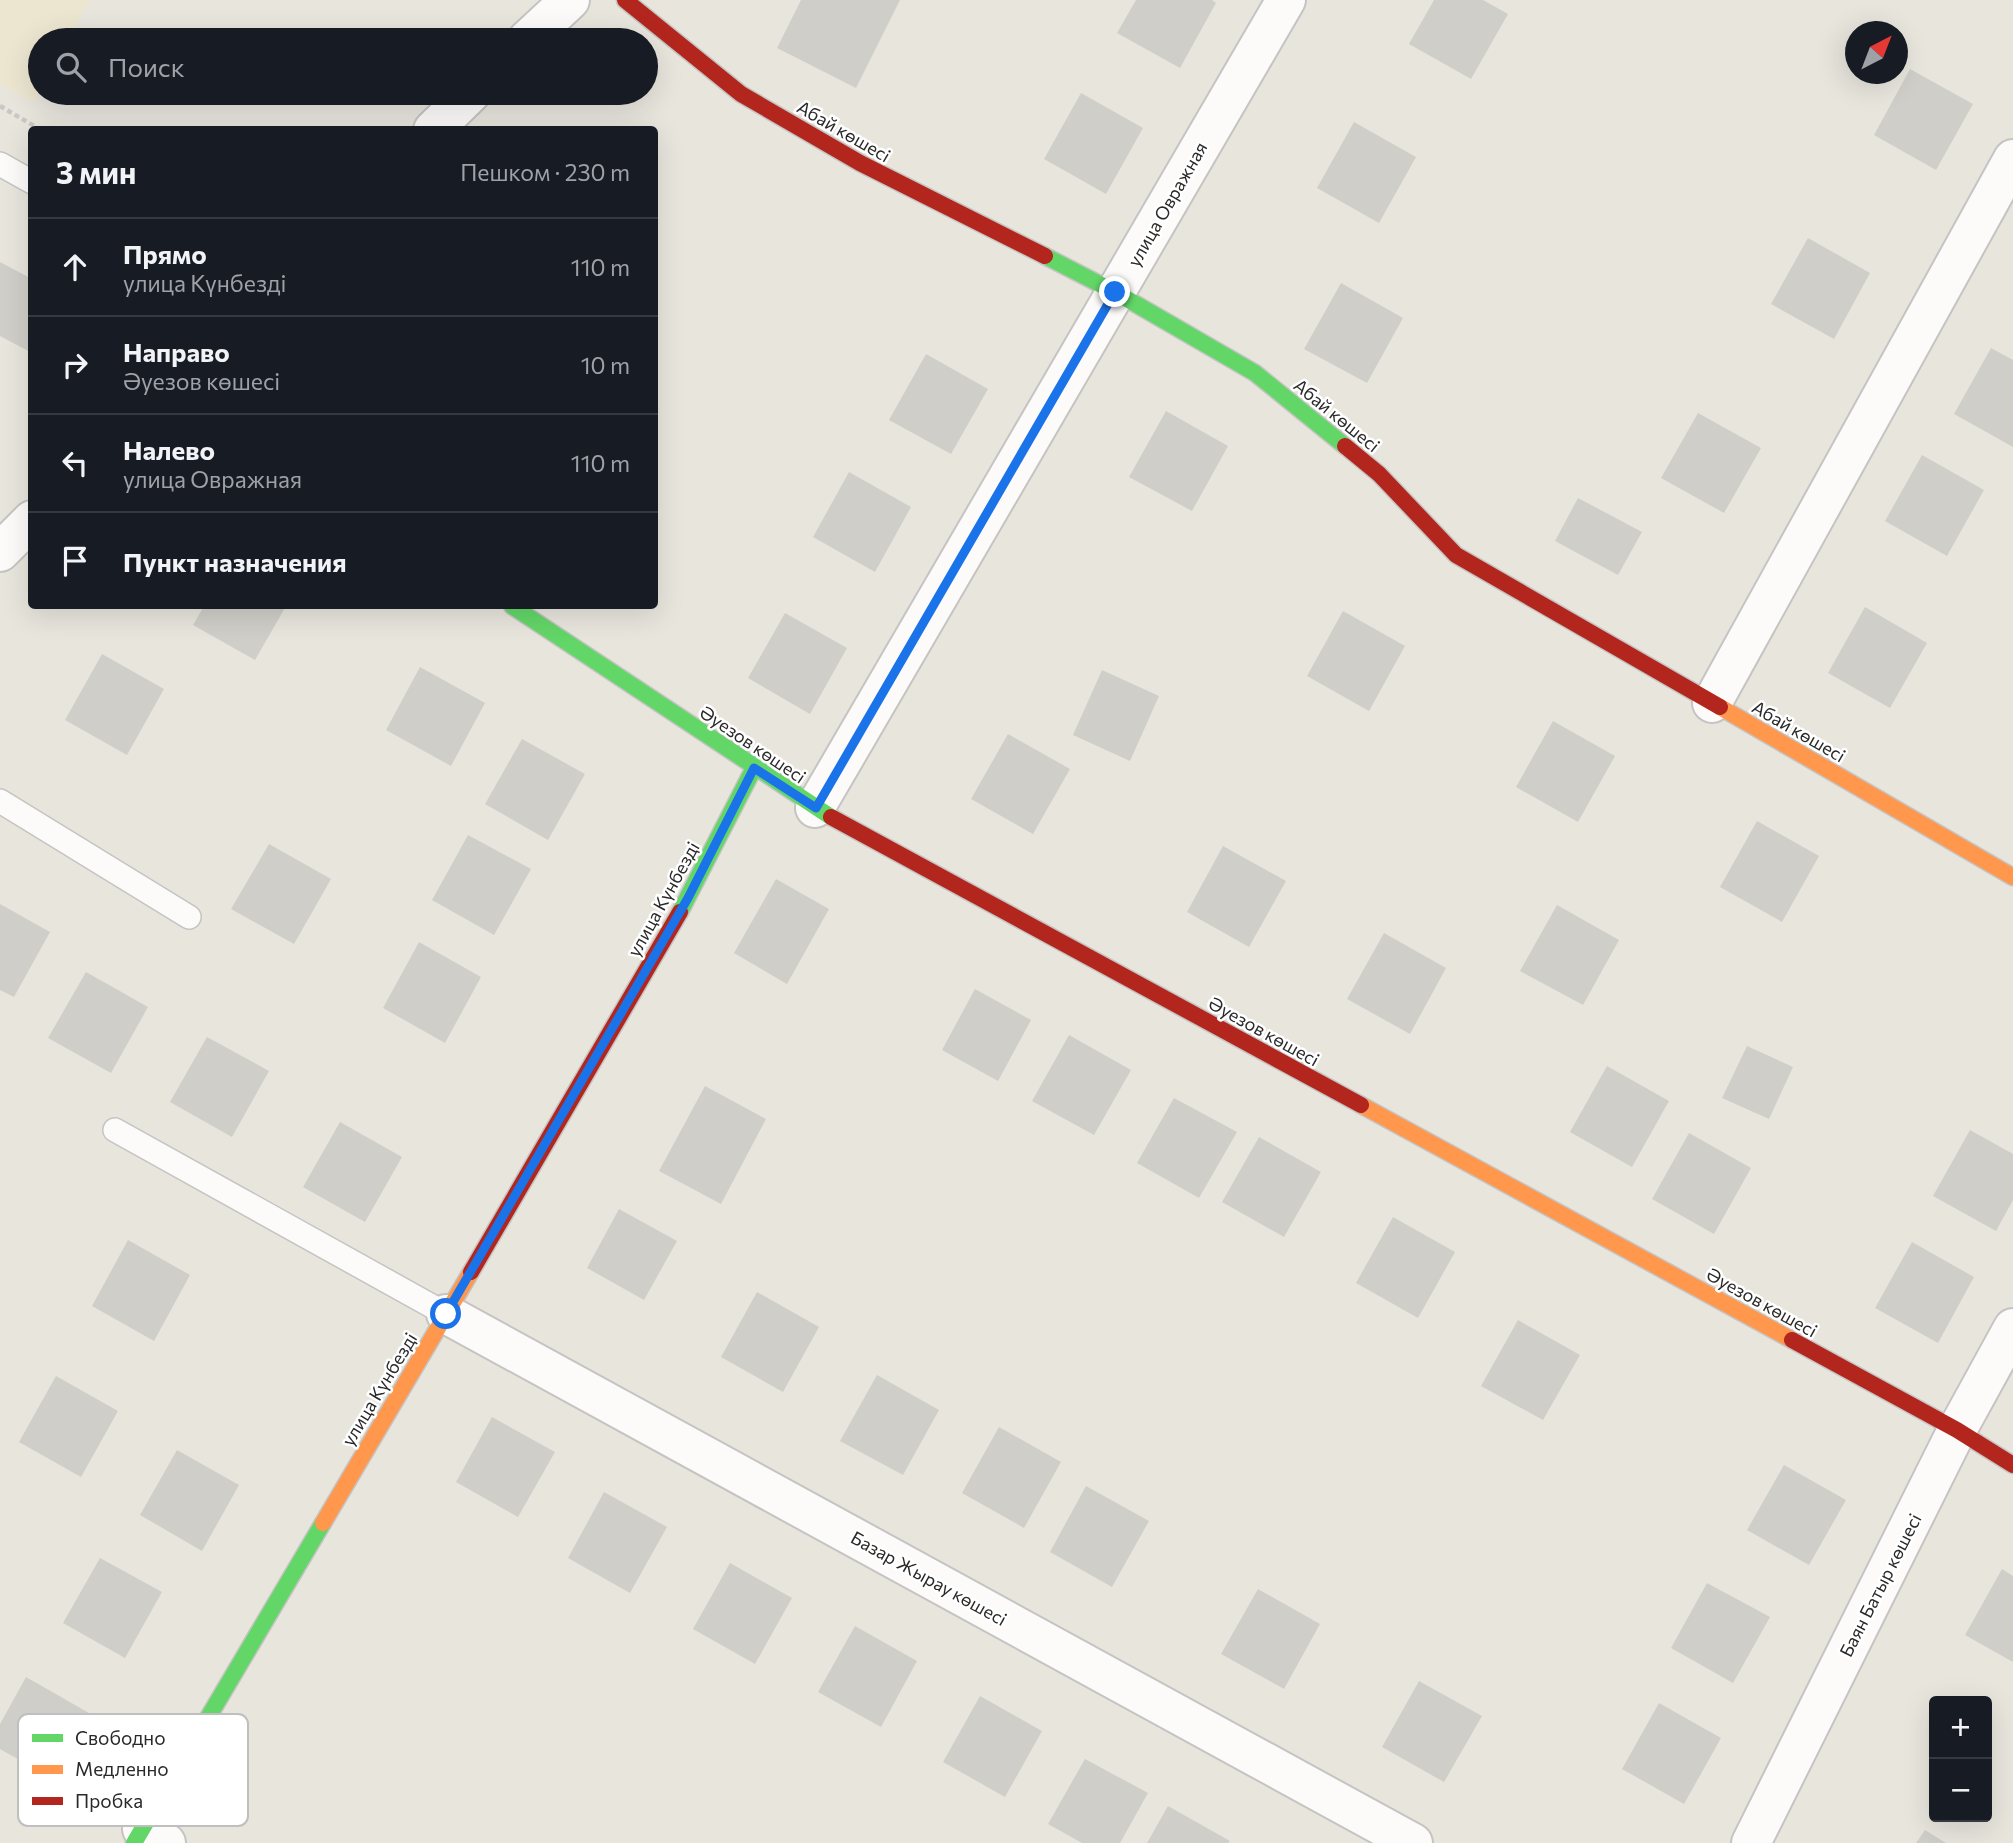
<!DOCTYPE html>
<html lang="ru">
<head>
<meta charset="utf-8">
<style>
	body { margin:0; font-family:Commissioner,sans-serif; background:#242831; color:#f1f3f6 }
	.controls { position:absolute; right:21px; bottom:21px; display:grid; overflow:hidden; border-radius:7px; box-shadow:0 7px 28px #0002 }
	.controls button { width:63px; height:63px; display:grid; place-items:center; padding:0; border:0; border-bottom:2px solid #363941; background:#171b24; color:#f1f3f6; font:35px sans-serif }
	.compass { position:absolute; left:1845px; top:21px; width:63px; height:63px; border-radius:50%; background:#171b24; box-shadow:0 7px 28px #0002; rotate:42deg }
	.stop { position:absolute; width:21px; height:21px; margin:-16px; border:5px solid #1a73e8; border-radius:50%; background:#fff }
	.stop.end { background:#1a73e8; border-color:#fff; box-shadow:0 2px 7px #0008 }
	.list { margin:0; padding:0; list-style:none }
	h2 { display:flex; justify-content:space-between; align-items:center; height:91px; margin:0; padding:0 28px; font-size:30px }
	h2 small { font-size:23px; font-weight:400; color:#9ea1a6 }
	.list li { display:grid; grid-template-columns:46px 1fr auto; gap:21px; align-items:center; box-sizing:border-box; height:98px; padding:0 28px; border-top:2px solid #363941 }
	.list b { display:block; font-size:26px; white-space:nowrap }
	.list p { margin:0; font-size:23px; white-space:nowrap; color:#9ea1a6 }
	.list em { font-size:23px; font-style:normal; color:#9ea1a6 }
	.icon { flex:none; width:38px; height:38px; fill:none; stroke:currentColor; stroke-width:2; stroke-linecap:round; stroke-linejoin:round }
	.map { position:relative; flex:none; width:2013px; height:1843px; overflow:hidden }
	.search { position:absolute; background:#171b24; box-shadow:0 7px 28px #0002; left:28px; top:28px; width:630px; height:77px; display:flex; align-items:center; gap:18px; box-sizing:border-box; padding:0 24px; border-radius:38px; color:#9ea1a6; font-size:26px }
	.panel { position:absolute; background:#171b24; box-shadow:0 7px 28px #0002; left:28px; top:126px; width:630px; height:483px; border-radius:7px }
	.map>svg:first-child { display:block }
	.education { fill:#ece6d1 }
	.building { fill:#d0cec8 }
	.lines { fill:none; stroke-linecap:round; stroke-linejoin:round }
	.lane-casing { stroke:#c5c4c3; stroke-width:26 }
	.street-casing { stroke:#c5c4c3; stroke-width:42 }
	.fast-casing { stroke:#c5c4c3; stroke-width:19 }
	.slow-casing { stroke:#c5c4c3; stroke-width:19 }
	.jam-casing { stroke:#c5c4c3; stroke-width:19 }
	.path { stroke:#c8c7c6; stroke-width:4.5; stroke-dasharray:5 3.5; stroke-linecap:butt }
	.lane { stroke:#fcfbfa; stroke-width:23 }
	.street { stroke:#fcfbfa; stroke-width:38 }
	.fast { stroke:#63d668; stroke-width:16 }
	.slow { stroke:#ff974d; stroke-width:16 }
	.jam { stroke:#b3261e; stroke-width:16 }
	.route { stroke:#1a73e8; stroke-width:9 }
	.labels { text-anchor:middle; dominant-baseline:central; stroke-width:5; stroke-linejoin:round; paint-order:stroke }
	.street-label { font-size:18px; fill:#292929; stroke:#fff }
	.key { fill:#fff; stroke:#bfbfbf; stroke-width:2 }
	.key-label { font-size:19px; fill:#292929 }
</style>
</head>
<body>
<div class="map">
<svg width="2013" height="1843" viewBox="0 0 2013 1843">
	<rect width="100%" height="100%" fill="#e8e5dd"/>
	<path class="education" d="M 0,0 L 90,0 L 68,40 L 40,40 L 40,91 L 34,103 L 0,84 Z"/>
	<path class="building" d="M 801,0 L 900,0 L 856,88 L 777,48 Z
		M 1136,0 L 1212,0 L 1216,3 L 1180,68 L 1117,33 Z
		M 1434,0 L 1483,0 L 1508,14 L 1471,79 L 1409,44 Z
		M 1910,69 L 1973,104 L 1936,170 L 1874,135 Z
		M 1081,93 L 1143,128 L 1106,194 L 1044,159 Z
		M 1354,122 L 1416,157 L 1379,223 L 1317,188 Z
		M 1808,238 L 1870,273 L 1834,339 L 1771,304 Z
		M 0,262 L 32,279 L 32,353 L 0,336 Z
		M 1341,283 L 1403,318 L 1367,383 L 1304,349 Z
		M 1991,348 L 2013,360 L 2013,447 L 1954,414 Z
		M 926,354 L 988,389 L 951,454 L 889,420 Z
		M 1166,411 L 1228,446 L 1192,511 L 1129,477 Z
		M 1698,413 L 1761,448 L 1724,513 L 1661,478 Z
		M 1922,455 L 1984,490 L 1947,556 L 1885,521 Z
		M 849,472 L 911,507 L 875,572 L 813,537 Z
		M 1578,498 L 1642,532 L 1618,575 L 1555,541 Z
		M 204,606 L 286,606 L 255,660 L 193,625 Z
		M 1865,607 L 1927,643 L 1890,708 L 1828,673 Z
		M 1343,611 L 1405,646 L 1369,711 L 1307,676 Z
		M 785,613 L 847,648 L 810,714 L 748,678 Z
		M 102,654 L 164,689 L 127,755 L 65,720 Z
		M 420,667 L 485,703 L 451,766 L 386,730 Z
		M 1102,670 L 1159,696 L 1130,761 L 1073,735 Z
		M 1553,721 L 1615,756 L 1578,822 L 1516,787 Z
		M 1008,734 L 1070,769 L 1033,834 L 971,799 Z
		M 522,739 L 585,774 L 548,840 L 485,804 Z
		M 1757,821 L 1819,856 L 1782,922 L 1720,887 Z
		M 468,835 L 531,869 L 494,935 L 432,900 Z
		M 269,844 L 331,879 L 294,944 L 231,909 Z
		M 1223,846 L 1286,881 L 1249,947 L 1187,912 Z
		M 776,879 L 829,909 L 787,984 L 734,953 Z
		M 0,904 L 50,932 L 14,997 L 0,990 Z
		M 1557,905 L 1619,940 L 1583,1005 L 1520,971 Z
		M 1384,933 L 1446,968 L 1410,1034 L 1347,999 Z
		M 419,942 L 481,977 L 445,1043 L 383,1008 Z
		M 86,972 L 148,1007 L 111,1073 L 48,1038 Z
		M 975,989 L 1031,1020 L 998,1081 L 942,1050 Z
		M 1069,1035 L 1131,1070 L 1094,1135 L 1032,1101 Z
		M 207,1037 L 269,1071 L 232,1137 L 170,1102 Z
		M 1747,1046 L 1793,1067 L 1769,1119 L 1722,1098 Z
		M 1607,1066 L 1669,1101 L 1632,1167 L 1570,1132 Z
		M 705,1086 L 766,1119 L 721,1204 L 659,1171 Z
		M 1174,1098 L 1237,1132 L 1199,1198 L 1137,1163 Z
		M 340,1122 L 402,1157 L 365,1222 L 303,1187 Z
		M 1970,1130 L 2013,1154 L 2013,1200 L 1996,1231 L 1933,1196 Z
		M 1689,1133 L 1751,1168 L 1714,1234 L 1652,1199 Z
		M 1259,1137 L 1321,1172 L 1284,1237 L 1222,1202 Z
		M 619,1209 L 677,1241 L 644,1300 L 587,1268 Z
		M 1393,1217 L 1455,1252 L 1418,1318 L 1356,1283 Z
		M 128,1240 L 190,1275 L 154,1341 L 92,1306 Z
		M 1912,1242 L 1974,1277 L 1938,1343 L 1875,1308 Z
		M 757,1292 L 819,1327 L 783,1392 L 721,1357 Z
		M 1518,1320 L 1580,1355 L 1543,1420 L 1481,1386 Z
		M 877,1375 L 939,1410 L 903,1475 L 840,1441 Z
		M 56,1376 L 118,1411 L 81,1477 L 19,1442 Z
		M 492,1417 L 555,1452 L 518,1517 L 456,1482 Z
		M 999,1427 L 1061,1462 L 1024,1528 L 962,1493 Z
		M 177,1450 L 239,1485 L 202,1551 L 140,1515 Z
		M 1784,1465 L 1846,1500 L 1809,1565 L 1747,1530 Z
		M 1086,1486 L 1149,1521 L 1112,1587 L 1050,1552 Z
		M 604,1492 L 667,1527 L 630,1593 L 568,1558 Z
		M 100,1558 L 162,1592 L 125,1658 L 63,1623 Z
		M 730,1563 L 792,1598 L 755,1664 L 693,1629 Z
		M 2002,1569 L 2013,1576 L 2013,1662 L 1965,1635 Z
		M 1707,1583 L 1770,1617 L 1733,1683 L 1671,1648 Z
		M 1258,1589 L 1320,1624 L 1284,1689 L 1221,1654 Z
		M 855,1626 L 917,1661 L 881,1727 L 818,1692 Z
		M 26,1677 L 89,1713 L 51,1778 L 0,1749 L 0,1724 Z
		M 1419,1681 L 1482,1716 L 1444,1782 L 1382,1747 Z
		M 980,1696 L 1042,1731 L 1005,1797 L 943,1762 Z
		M 1659,1703 L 1721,1738 L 1684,1804 L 1622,1769 Z
		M 1085,1759 L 1148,1793 L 1120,1843 L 1082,1843 L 1048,1824 Z
		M 1168,1806 L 1230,1841 L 1228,1843 L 1147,1843 Z
		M 1925,1830 L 1946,1843 L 1916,1843 Z"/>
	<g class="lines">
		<defs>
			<path id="lane" d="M 0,164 L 32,182
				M 0,801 L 189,917
				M 115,1130 L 446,1314"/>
			<path id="street" d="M 527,40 L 570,0
				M 433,130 L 471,93
				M 0,552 L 32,520
				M 1712,703 L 2013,159
				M 815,808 L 1286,0
				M 446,1314 L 1413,1843
				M 142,1829 L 166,1843
				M 1751,1843 L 1957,1430 L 2013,1328"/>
			<path id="fast" d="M 1045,256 L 1115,292 L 1255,373 L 1345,446
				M 512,606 L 831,817
				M 680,912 L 754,768
				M 134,1843 L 323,1523"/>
			<path id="slow" d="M 1720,707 L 2013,877
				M 1361,1105 L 1792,1340
				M 323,1523 L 471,1272"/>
			<path id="jam" d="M 625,0 L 741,94 L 860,163 L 1045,256
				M 1345,446 L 1379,474 L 1456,555 L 1720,707
				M 831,817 L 1361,1105
				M 471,1272 L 680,912
				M 1792,1340 L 1957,1430 L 2013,1465"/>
		</defs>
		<use href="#lane" class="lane-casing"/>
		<use href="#street" class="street-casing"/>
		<use href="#fast" class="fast-casing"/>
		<use href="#slow" class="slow-casing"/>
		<use href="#jam" class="jam-casing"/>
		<path class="path" d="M 0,106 L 41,130"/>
		<use href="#lane" class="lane"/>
		<use href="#street" class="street"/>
		<use href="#fast" class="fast"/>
		<use href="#slow" class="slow"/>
		<use href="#jam" class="jam"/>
	</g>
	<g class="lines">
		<path class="route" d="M 446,1314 L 688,898 L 754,768 L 816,808 L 1115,292"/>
	</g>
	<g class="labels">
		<g class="street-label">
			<text transform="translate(844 131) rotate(30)">Абай көшесі</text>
			<text transform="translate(1167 204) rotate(-60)">улица Овражная</text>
			<text transform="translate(1337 415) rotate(39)">Абай көшесі</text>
			<text transform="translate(1799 731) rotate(30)">Абай көшесі</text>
			<text transform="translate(753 744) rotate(34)">Әуезов көшесі</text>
			<text transform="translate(663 899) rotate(-61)">улица Күнбезді</text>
			<text transform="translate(1264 1031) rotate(29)">Әуезов көшесі</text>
			<text transform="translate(1762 1302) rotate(29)">Әуезов көшесі</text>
			<text transform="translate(379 1389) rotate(-59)">улица Күнбезді</text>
			<text transform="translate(929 1578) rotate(29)">Базар Жырау көшесі</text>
			<text transform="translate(1880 1585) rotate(-63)">Баян Батыр көшесі</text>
		</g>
	</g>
	<rect x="18" y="1714" width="230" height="112" rx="10" class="key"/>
	<rect x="32" y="1734" width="31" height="8" fill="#63d668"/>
	<rect x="32" y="1765" width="31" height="9" fill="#ff974d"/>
	<rect x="32" y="1797" width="31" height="8" fill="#b3261e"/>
	<g class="key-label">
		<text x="75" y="1745">Свободно</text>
		<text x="75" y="1776">Медленно</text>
		<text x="75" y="1808">Пробка</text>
	</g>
</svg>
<div class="controls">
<button>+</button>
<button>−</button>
</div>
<svg class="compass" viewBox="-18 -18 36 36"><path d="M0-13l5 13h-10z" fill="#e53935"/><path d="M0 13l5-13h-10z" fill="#9ea1a6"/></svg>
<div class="stop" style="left:446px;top:1314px"></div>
<div class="stop end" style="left:1115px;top:292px"></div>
<div class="search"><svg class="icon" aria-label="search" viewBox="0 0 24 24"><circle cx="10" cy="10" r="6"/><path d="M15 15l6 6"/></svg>Поиск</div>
<section class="panel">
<h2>3 мин<small>Пешком · 230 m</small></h2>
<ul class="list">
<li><svg class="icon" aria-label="ahead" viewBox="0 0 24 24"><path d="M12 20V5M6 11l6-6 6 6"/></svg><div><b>Прямо</b><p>улица Күнбезді</p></div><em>110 m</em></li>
<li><svg class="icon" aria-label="right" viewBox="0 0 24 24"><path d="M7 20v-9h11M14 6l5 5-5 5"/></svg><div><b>Направо</b><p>Әуезов көшесі</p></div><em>10 m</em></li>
<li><svg class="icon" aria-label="left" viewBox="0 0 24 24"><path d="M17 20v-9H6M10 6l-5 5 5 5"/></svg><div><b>Налево</b><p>улица Овражная</p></div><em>110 m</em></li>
<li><svg class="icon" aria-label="arrive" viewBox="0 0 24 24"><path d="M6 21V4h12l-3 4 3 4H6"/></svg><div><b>Пункт назначения</b></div></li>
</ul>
</section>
</div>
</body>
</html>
